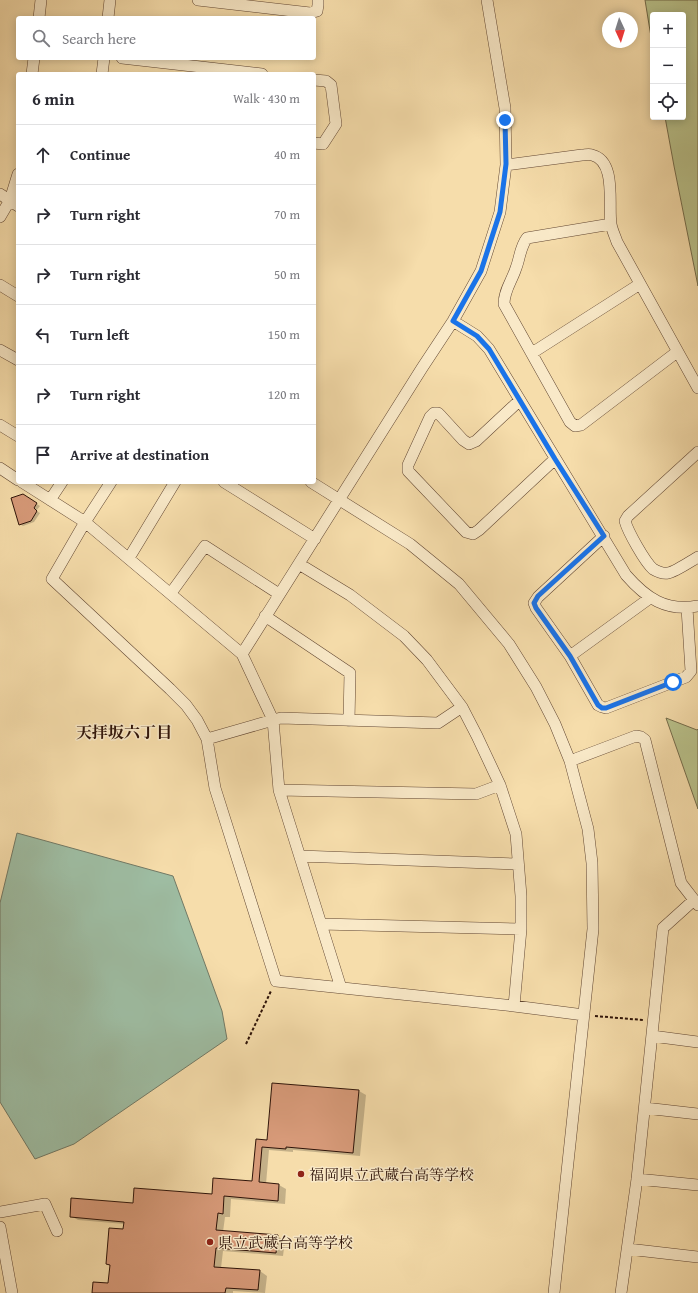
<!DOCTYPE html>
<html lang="en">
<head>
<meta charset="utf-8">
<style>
	body { margin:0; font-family:"Gentium Book Plus","Noto Serif JP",serif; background:#f2f2f3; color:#2b2b33 }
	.controls { position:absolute; right:12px; top:12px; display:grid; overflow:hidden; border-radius:4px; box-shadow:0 2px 10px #0003 }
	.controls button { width:36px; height:36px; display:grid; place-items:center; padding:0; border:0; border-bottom:1px solid #e1e1e2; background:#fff; color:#2b2b33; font:20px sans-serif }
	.compass { position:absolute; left:602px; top:12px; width:36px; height:36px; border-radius:50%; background:#fff; box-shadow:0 2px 10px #0003; rotate:176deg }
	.stop { position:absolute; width:12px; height:12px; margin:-9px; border:3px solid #1a73e8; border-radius:50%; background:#fff }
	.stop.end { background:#1a73e8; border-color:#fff; box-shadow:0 1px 4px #0008 }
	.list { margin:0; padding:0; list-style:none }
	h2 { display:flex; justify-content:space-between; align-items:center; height:52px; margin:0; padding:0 16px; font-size:17px }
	h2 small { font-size:13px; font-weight:400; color:#7c7c81 }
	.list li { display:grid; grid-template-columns:26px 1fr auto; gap:12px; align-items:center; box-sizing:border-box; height:60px; padding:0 16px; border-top:1px solid #e1e1e2 }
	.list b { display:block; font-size:15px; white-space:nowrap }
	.list em { font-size:13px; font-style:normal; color:#7c7c81 }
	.icon { flex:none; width:22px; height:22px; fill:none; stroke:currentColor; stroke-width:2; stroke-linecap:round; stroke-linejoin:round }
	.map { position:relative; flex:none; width:698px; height:1293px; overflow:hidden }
	.search { position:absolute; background:#fff; box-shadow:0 2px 10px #0003; left:16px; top:16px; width:300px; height:44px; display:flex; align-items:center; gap:10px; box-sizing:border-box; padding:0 14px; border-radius:4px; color:#7c7c81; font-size:15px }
	.panel { position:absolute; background:#fff; box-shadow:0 2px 10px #0003; left:16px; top:72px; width:300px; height:412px; border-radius:4px }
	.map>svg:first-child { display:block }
	.green { fill:#b9c28b; stroke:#746b4a }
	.water { fill:#9ebda3; stroke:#727965 }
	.shadow { fill:#0003 }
	.building { fill:#d79a79; stroke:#2f1409 }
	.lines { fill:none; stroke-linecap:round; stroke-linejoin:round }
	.minor-casing { stroke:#614632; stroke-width:12 }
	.path { stroke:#2f1409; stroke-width:2; stroke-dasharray:3 2; stroke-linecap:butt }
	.minor { stroke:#f9e9c8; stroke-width:11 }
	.route { stroke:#1a73e8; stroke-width:5 }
	.poi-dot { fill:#8f2418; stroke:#f9e9c8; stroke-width:1.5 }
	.labels { text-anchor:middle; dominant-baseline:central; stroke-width:3; stroke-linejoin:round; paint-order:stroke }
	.poi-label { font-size:15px; fill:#2f1409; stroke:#f9e9c8; text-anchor:start }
	.neighbourhood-label { font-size:16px; font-weight:bold; fill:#2f1409; stroke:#f9e9c8 }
</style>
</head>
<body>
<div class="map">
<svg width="698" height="1293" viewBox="0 0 698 1293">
	<rect width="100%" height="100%" fill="#f6ddab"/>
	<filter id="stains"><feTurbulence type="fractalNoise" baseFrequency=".005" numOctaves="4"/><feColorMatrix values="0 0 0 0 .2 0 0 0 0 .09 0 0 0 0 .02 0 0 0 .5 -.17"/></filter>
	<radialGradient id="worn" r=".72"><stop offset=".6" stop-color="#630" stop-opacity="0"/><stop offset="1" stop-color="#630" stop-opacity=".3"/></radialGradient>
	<path class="green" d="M 645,0 L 698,0 L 698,286 L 674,166 L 665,117 L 683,117 L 683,15 L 653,15 L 653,49 Z
		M 666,718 L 697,730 L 698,729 L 698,809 Z"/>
	<path class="water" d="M 17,833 L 173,876 L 222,1011 L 227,1039 L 74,1144 L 35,1159 L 0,1102 L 0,903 Z"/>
	<path class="shadow" d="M 23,495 L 40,506 L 36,511 L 40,513 L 34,522 L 23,526 L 20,524 Z
		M 273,1084 L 359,1091 L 366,1095 L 360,1156 L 293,1150 L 293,1152 L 269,1150 L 266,1184 L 279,1185 L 286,1189 L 285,1204 L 231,1199 L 230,1217 L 225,1217 L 223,1232 L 277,1236 L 285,1241 L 283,1256 L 223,1251 L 221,1268 L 260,1271 L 267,1276 L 265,1293 L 233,1291 L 233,1293 L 93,1293 L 109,1284 L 111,1266 L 107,1264 L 124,1230 L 124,1224 L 78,1220 L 71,1216 L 134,1205 L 212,1195 L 253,1182 L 257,1140 L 268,1141 Z"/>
	<path class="building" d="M 23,494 L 37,503 L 34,508 L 37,511 L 31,521 L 19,525 L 11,498 Z
		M 272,1083 L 359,1090 L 353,1153 L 286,1147 L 286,1149 L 262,1147 L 259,1182 L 279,1184 L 278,1201 L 224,1196 L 223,1214 L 218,1213 L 216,1230 L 278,1235 L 276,1253 L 216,1248 L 214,1267 L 260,1270 L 258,1290 L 226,1288 L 225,1293 L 92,1293 L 93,1282 L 108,1283 L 110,1265 L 106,1264 L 109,1228 L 123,1229 L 124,1222 L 70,1217 L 71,1198 L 133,1203 L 134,1188 L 212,1194 L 213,1178 L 252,1181 L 256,1139 L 267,1140 Z"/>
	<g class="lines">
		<defs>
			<path id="minor" d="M 198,0 L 310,13 L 317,11 L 318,5 L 318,0
				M 39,18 L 41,0
				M 108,18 L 110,0
				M 122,58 L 262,74
				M 32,74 L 34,58
				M 102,74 L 104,58
				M 314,80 L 326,81 L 331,85 L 336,124 L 323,144 L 314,143
				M 506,165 L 582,155 C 585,155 589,154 592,155 C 617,161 608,205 611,224 C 612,230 615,236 617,242 L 698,388
				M 0,194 L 18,206
				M 0,217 L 10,200 L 18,174
				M 611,224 L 527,238 C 520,247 520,258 516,268 C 512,281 504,290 504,304 L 570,422 L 575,426 L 581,425 L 677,352
				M 0,285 L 18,296
				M 453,321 L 477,336 L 489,349 L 626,575 C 646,598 666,612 698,606
				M 0,350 L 18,360
				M 532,353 L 640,284
				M 520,400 L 476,441 L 469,444 L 463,440 L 441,416 L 438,413 L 434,413 L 430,417 L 408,465 L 408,471 L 466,532 L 473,534 L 479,530 L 555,459
				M 0,425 L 18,436
				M 698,452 L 628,516 L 625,521 C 628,532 645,562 653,569 C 658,572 662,574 668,573 C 675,572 691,561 698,557
				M 0,468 L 18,480
				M 22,482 L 85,522 L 242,654 L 273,720 L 279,790 L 341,988
				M 111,482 L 85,522 L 52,579 L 170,689 L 186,705 L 197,720 L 207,739 L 215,788 L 276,981 L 514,1006 L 584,1015
				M 224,482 L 315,539
				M 311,482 L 410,544 L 459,584 L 509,644 L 536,687 L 555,724 L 570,761 L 588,829 L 592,863 L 593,929 L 554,1293
				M 50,500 L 62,482
				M 604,536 L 538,597 L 534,603 L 536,608 L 570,656 L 598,705 L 602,707 L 606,708 L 686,677 L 691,671 L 687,608
				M 129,558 L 175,482
				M 299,564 L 350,595 L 404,636 L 427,660 L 462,707 L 477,736 L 500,785 L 516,834 L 521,896 L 521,929 L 514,1006
				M 171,593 L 205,546 L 279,594
				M 265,616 L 350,673 L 349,721
				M 242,654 L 422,368 L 453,321 L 481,271 L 500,212 L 506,165 L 505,108 L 487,0
				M 570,656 L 650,598
				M 207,739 L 273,720 L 281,718 L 438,723 L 462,707
				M 570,761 L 636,736 L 641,737 L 645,740 L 681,883 L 698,905
				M 279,790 L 476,794 L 500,785
				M 300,856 L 518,864
				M 321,924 L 521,929
				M 652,1036 L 698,1042
				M 645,1108 L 698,1114
				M 637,1179 L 698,1185
				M 0,1212 L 45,1204 L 57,1231
				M 0,1227 L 12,1293
				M 628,1249 L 698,1257
				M 621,1293 L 637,1179 L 663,928 L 694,900"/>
		</defs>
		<use href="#minor" class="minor-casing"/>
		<path class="path" d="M 595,1016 L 643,1020
			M 246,1044 L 271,991"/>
		<use href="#minor" class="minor"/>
	</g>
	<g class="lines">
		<path class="route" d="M 505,120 L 506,164 L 500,212 L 481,271 L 453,321 L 477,336 L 489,349 L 555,459 L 604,536 L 538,596 L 534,603 L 536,608 L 570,656 L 598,705 L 602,708 L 606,708 L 673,682"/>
	</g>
	<g class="poi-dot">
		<circle cx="301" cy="1174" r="4"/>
		<circle cx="210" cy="1242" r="4"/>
	</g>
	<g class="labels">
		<g class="poi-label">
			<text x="309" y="1174">福岡県立武蔵台高等学校</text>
			<text x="218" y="1242">県立武蔵台高等学校</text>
		</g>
		<g class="neighbourhood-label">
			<text x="124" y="732">天拝坂六丁目</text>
		</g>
	</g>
	<rect width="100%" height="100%" filter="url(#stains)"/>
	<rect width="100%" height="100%" fill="url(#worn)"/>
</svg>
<div class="controls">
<button>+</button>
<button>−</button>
<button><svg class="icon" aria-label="locate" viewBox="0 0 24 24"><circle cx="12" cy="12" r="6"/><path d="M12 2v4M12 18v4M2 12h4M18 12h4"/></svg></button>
</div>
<svg class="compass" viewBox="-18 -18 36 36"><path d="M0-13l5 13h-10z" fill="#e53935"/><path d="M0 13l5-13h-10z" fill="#7c7c81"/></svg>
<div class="stop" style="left:673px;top:682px"></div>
<div class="stop end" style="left:505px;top:120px"></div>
<div class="search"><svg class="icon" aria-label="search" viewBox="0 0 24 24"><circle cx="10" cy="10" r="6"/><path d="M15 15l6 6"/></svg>Search here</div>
<section class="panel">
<h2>6 min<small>Walk · 430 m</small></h2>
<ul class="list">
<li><svg class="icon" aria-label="ahead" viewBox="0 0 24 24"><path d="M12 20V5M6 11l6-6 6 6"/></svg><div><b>Continue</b></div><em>40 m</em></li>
<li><svg class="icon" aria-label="right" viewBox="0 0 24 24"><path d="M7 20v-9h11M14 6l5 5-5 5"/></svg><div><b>Turn right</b></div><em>70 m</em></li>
<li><svg class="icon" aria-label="right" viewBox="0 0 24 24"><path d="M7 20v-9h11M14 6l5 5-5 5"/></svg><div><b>Turn right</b></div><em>50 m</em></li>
<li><svg class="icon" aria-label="left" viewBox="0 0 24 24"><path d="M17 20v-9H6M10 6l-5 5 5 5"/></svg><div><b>Turn left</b></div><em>150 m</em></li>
<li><svg class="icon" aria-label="right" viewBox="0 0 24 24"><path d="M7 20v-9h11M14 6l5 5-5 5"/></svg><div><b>Turn right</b></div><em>120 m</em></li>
<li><svg class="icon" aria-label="arrive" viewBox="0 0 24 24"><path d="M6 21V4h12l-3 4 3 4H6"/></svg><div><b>Arrive at destination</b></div></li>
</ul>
</section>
</div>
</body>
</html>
